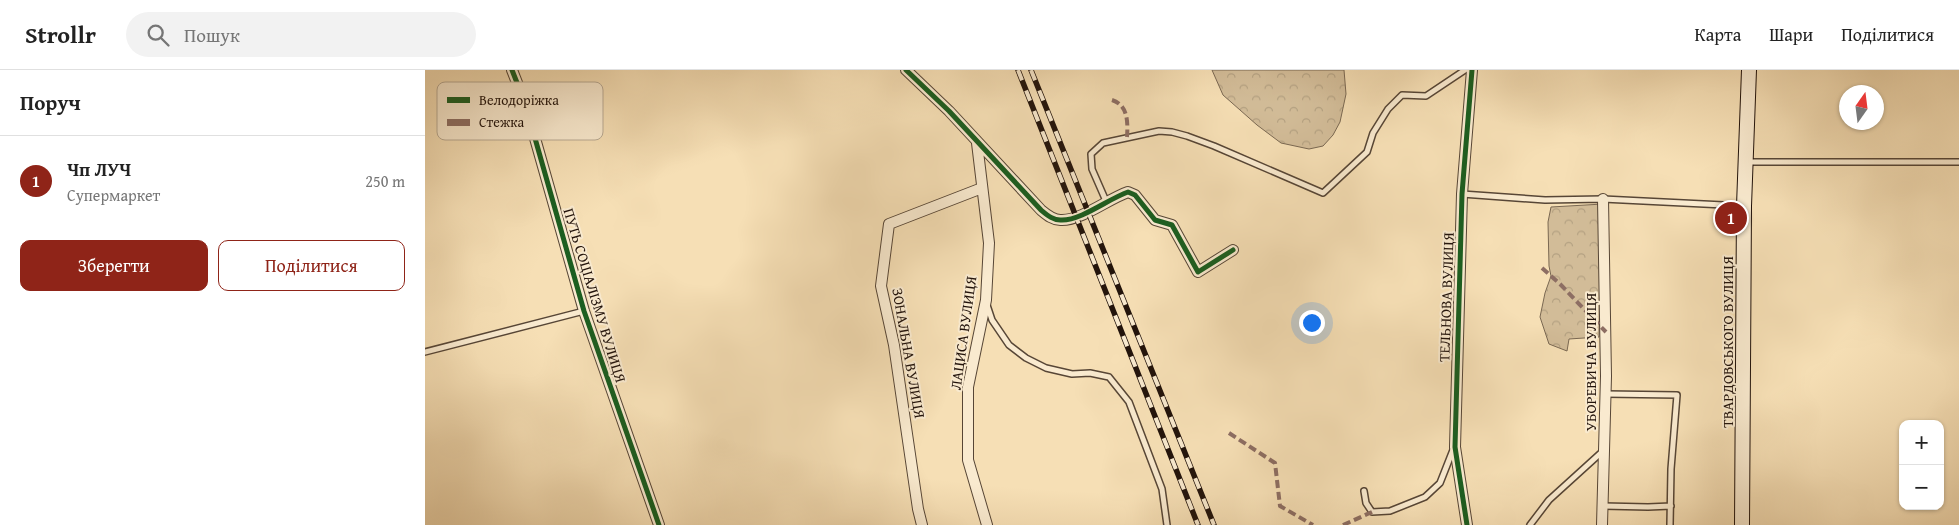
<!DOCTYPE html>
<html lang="uk">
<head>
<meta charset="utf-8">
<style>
	body { margin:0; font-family:"Gentium Book Plus",serif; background:#f2f2f2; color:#222 }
	.controls { position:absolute; right:15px; bottom:15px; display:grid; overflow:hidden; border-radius:10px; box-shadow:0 1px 4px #0004 }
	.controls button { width:45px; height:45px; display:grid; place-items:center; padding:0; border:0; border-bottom:1px solid #e0e0e0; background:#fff; color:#222; font:25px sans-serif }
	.compass { position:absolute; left:1414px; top:15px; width:45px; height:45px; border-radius:50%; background:#fff; box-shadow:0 1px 4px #0004; rotate:14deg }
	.you { position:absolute; left:886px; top:252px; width:18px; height:18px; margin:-12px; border:4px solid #fff; border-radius:50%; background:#1a73e8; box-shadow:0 0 0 8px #1a73e833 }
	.badge { display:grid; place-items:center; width:32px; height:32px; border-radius:50%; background:#8f2418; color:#fff; font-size:16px; font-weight:700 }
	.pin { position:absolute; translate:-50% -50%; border:2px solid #fff; box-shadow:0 1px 5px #0006 }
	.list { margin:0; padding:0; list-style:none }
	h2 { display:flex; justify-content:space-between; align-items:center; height:65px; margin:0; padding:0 20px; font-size:21px }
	h2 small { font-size:16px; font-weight:400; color:#767676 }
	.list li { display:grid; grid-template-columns:32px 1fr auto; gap:15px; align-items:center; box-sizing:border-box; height:90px; padding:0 20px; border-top:1px solid #e0e0e0 }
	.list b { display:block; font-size:19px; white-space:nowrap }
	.list p { margin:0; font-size:16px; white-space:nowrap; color:#767676 }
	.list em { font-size:16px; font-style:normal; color:#767676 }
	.actions { display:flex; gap:10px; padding:15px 20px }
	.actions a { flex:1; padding:11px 0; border:1px solid #8f2418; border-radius:10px; text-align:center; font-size:18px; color:#8f2418 }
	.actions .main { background:#8f2418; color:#fff }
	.icon { flex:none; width:28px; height:28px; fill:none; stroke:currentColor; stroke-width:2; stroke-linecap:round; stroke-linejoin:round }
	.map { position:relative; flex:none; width:1534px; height:455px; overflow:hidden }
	header { display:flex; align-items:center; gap:30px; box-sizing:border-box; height:70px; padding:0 25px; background:#fff; border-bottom:1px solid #e0e0e0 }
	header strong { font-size:24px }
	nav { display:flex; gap:28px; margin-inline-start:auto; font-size:18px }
	.search { width:350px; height:45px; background:#f2f2f2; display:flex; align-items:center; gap:12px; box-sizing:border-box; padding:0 18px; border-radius:28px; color:#767676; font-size:19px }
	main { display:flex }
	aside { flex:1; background:#fff }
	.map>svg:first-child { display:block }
	.forest { fill:url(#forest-crowns); stroke:#7a6852 }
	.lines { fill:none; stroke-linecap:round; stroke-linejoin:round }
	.service-casing { stroke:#574636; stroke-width:8 }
	.minor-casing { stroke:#574636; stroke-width:12 }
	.secondary-casing { stroke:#22130b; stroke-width:16 }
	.service { stroke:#f9eacf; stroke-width:5 }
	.minor { stroke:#f9eacf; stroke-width:10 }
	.secondary { stroke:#f9eacf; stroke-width:14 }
	.rail-casing { stroke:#22130b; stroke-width:5.5 }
	.rail { stroke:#f9eacf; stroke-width:4; stroke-dasharray:11; stroke-linecap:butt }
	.quiet { stroke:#8d6e63; stroke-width:4; stroke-dasharray:8 4; stroke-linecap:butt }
	.cycleway-casing { stroke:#f9eacf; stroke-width:8 }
	.cycleway { stroke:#1b5e20; stroke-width:5 }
	.labels { text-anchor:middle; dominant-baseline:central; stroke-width:4; stroke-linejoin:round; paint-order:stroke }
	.street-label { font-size:15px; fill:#22130b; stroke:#f9eacf }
	.key { fill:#f9eacf; stroke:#b8aa94; stroke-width:1 }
	.key-label { font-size:14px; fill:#22130b }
</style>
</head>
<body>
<header>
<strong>Strollr</strong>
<div class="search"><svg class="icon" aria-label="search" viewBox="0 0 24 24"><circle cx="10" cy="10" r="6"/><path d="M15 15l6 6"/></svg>Пошук</div>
<nav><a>Карта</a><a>Шари</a><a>Поділитися</a></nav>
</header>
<main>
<aside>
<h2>Поруч<small></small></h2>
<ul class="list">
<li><span class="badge">1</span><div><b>Чп ЛУЧ</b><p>Супермаркет</p></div><em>250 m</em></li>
</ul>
<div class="actions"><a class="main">Зберегти</a><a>Поділитися</a></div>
</aside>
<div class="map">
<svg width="1534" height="455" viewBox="0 0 1534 455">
	<defs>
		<pattern id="forest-crowns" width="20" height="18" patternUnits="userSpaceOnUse" patternTransform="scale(1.25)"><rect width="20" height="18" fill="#d2bc98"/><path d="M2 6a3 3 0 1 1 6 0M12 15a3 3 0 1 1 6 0" fill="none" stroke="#b4a182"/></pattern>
	</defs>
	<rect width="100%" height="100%" fill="#f6dfb5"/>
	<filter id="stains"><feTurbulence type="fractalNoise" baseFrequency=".004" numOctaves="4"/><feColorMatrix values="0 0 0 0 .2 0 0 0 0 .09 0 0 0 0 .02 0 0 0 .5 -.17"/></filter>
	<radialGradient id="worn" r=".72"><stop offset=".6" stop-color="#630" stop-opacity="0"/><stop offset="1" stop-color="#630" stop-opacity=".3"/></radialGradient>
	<path class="forest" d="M 787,0 L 919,0 L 921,24 L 915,52 L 908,65 L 898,76 L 884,79 L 856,73 L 832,55 L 798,25 Z
		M 1178,134 L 1174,267 L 1144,269 L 1142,281 L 1124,274 L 1115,247 L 1120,223 L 1126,206 L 1124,196 L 1123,152 L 1126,137 Z"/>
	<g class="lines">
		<defs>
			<path id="service" d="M 1322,92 L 1534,92
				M 1037,124 L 1120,130 L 1178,129 L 1319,136
				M 681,131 L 667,99 L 666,84 L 678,73 L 734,61 L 747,62 L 762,66 L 789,76 L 898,123 L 942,82 L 948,63 L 963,39 L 977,25 L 1001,26 L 1040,0
				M 562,235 L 567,250 L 584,275 L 601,288 L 621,298 L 647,304 L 665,303 L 684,307 L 704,332 L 737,419 L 742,455
				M 0,282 L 159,241
				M 1181,324 L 1252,325 L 1246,399 L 1245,455
				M 939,421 L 941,433 L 947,442 L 965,441 L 1000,427 L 1015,413 L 1028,380
				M 1178,436 L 1223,437 L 1246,436
				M 1105,455 L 1124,430 L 1178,381"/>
			<path id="minor" d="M 87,0 L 100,33 L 159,241 L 234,455
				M 481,0 L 524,41 L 616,140 C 622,145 629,151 637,150 C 657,150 683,129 703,122 L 710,125 L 730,150 L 747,155 L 773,202 L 808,180
				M 552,73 L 564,173 L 561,230 L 543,317 L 543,390 L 562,455
				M 497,455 L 493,439 L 469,275 L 456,216 L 464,154 L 557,118
				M 1042,455 L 1030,377 L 1037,124 L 1047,0
				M 1177,455 L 1181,306 L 1178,129"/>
			<path id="secondary" d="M 1317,455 L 1319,136 L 1324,0"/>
		</defs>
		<use href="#service" class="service-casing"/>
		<use href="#minor" class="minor-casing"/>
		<use href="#secondary" class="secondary-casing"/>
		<use href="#service" class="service"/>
		<use href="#minor" class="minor"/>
		<use href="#secondary" class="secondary"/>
		<defs>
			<path id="rail" d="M 593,0 L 773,455
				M 606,0 L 789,455"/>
		</defs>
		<use href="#rail" class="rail-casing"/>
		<use href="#rail" class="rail"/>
		<path class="quiet" d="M 687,30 C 703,35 703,52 702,67
			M 1117,198 L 1135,214 L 1181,262
			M 804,363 L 850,393 L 855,436 L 888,455
			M 918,455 L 947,442"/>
		<defs>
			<path id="cycleway" d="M 87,0 L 100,33 L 159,241 L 234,455
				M 481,0 L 524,41 L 616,140 C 622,145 629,151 637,150 C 657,150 683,129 703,122 L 710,125 L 730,150 L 747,155 L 773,202 L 808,180
				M 1042,455 L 1030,377 L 1037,124 L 1047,0"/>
		</defs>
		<use href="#cycleway" class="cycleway-casing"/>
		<use href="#cycleway" class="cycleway"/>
	</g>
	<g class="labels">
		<g class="street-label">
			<text transform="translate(170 225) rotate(73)">ПУТЬ СОЦІАЛІЗМУ ВУЛИЦЯ</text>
			<text transform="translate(1021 227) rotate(-88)">ТЕЛЬНОВА ВУЛИЦЯ</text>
			<text transform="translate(538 263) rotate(-82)">ЛАЦИСА ВУЛИЦЯ</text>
			<text transform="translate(1302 272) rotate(-90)">ТВАРДОВСЬКОГО ВУЛИЦЯ</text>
			<text transform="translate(484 283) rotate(80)">ЗОНАЛЬНА ВУЛИЦЯ</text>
			<text transform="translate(1165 292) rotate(-90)">УБОРЕВИЧА ВУЛИЦЯ</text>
		</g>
	</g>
	<rect x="12" y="12" width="166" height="58" rx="8" class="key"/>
	<rect x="22" y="27" width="23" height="6" fill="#1b5e20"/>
	<rect x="22" y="49" width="23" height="7" fill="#8d6e63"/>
	<g class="key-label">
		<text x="54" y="35">Велодоріжка</text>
		<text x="54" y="57">Стежка</text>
	</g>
	<rect width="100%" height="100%" filter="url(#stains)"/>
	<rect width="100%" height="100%" fill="url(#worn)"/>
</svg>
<div class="controls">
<button>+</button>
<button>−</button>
</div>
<svg class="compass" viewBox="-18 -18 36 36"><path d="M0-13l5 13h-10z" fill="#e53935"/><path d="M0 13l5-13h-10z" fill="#767676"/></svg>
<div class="you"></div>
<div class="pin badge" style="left:1306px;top:148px">1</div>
</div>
</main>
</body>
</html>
